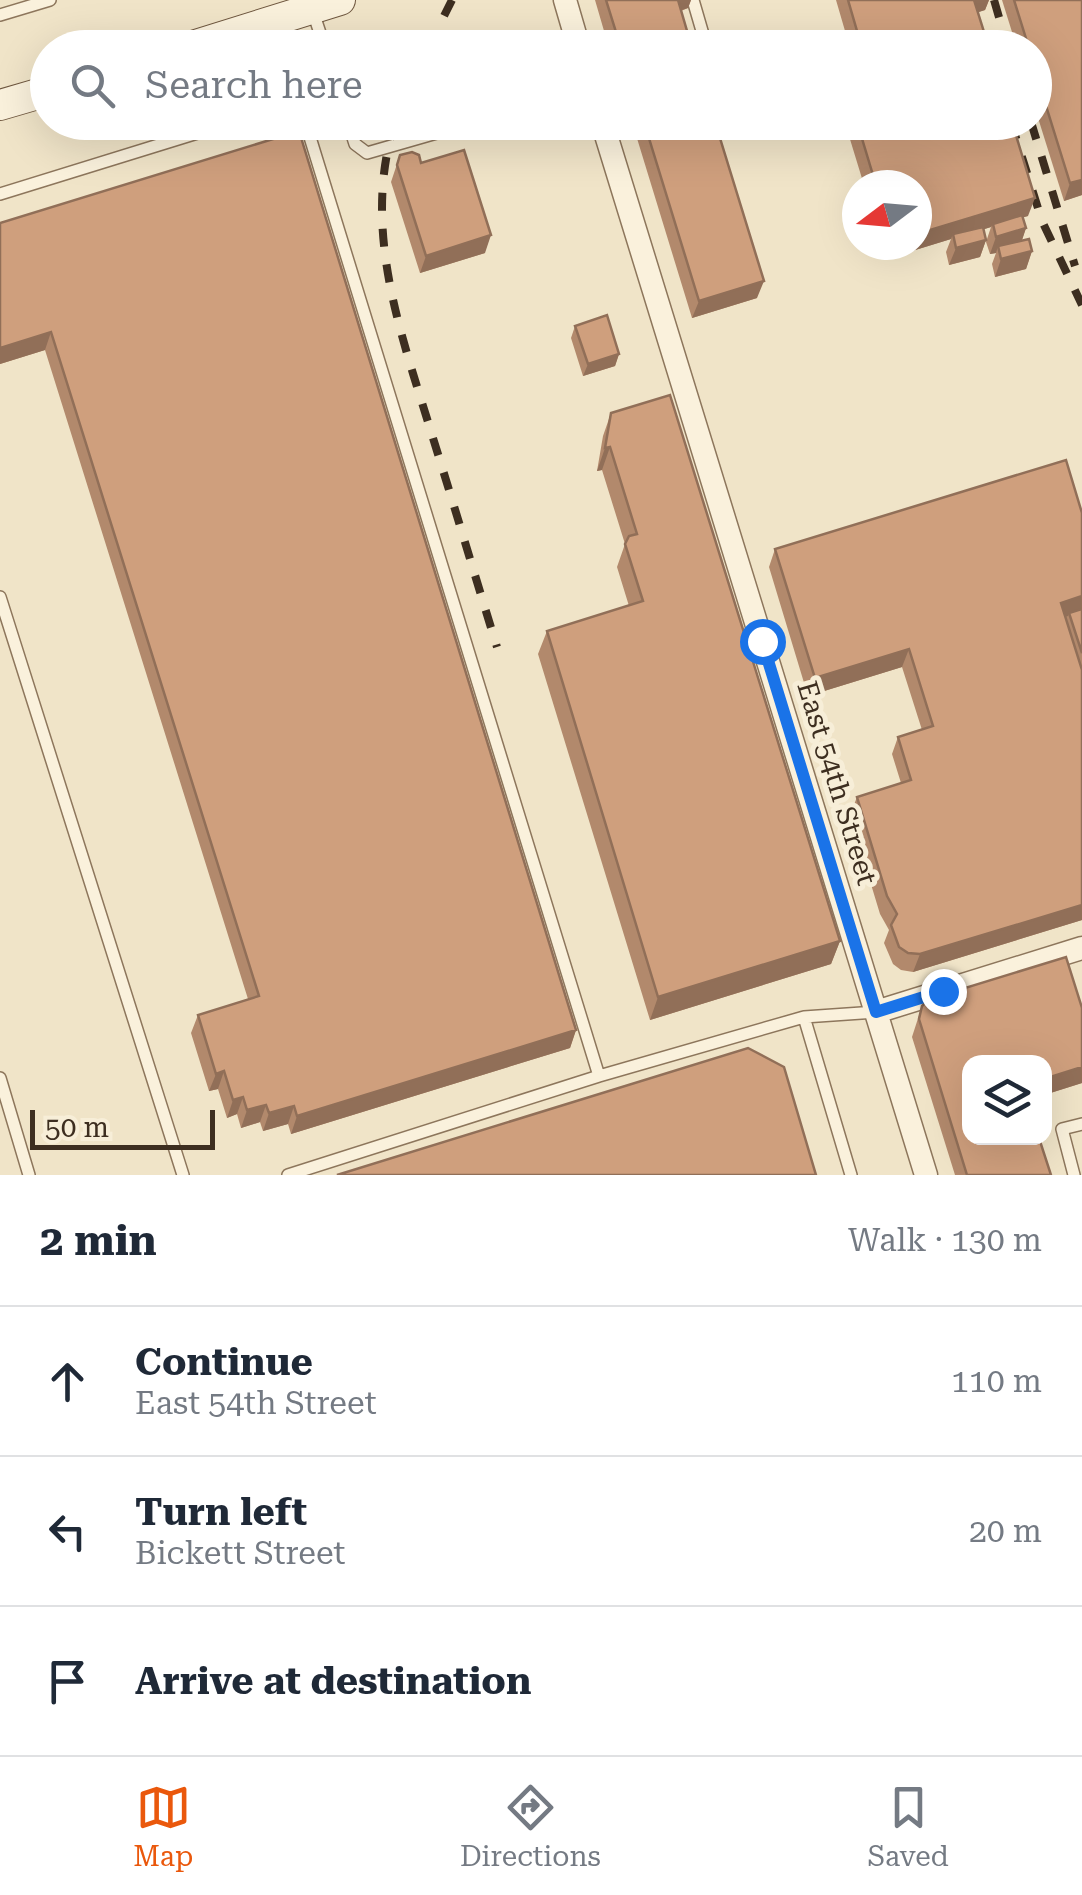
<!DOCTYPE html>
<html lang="en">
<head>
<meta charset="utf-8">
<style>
	body { margin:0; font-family:"Roboto Serif",serif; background:#f6f6f7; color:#1f2937 }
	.controls { position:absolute; right:30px; bottom:30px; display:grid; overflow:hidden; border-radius:20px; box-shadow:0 10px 40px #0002 }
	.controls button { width:90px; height:90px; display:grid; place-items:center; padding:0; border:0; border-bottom:2px solid #e0e1e3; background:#fff; color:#1f2937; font:50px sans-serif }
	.compass { position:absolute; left:842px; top:170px; width:90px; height:90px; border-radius:50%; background:#fff; box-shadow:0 10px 40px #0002; rotate:254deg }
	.scale { position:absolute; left:30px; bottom:25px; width:185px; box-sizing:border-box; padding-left:10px; border:5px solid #3d2e20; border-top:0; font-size:28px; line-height:35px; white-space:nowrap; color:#3d2e20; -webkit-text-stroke:8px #f7eed8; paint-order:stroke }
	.stop { position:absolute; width:30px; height:30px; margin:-22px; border:8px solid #1a73e8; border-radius:50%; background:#fff }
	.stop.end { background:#1a73e8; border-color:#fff; box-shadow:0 2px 10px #0008 }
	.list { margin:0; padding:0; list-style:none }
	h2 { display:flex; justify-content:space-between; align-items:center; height:130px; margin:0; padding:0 40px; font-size:42px }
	h2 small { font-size:32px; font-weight:400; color:#747a83 }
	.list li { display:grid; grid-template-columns:65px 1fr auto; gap:30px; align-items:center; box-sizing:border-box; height:150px; padding:0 40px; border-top:2px solid #e0e1e3 }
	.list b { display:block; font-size:38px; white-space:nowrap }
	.list p { margin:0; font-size:32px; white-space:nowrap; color:#747a83 }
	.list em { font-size:32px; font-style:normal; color:#747a83 }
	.icon { flex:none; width:55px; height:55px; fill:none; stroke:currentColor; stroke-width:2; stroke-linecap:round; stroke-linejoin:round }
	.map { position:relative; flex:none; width:1082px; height:1175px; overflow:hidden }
	.search { position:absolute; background:#fff; box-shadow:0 10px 40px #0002; left:30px; right:30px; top:30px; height:110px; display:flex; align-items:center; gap:25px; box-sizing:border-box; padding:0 35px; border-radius:55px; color:#747a83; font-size:38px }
	.sheet { height:580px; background:#fff }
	nav { display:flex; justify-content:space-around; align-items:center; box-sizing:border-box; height:140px; border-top:2px solid #e0e1e3; background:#fff; font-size:28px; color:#747a83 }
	nav a { display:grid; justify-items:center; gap:5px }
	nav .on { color:#ea580c }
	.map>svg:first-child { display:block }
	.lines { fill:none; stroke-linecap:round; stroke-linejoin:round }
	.service-casing { stroke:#8d765c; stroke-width:14 }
	.minor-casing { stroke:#8d765c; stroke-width:25 }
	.secondary-casing { stroke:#6f573f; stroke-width:32 }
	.service { stroke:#faf1dc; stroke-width:11 }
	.minor { stroke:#faf1dc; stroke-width:22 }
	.secondary { stroke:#faf1dc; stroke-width:30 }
	.rail { stroke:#3d2e20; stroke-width:8; stroke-dasharray:18 18; stroke-linecap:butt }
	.wall { fill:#b2896c }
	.shaded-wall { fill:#916f58 }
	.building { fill:#cf9f7d; stroke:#916f58; stroke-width:2.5 }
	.route { stroke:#1a73e8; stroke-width:12 }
	.labels { text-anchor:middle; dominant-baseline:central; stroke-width:10; stroke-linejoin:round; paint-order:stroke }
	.street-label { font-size:28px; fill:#3d2e20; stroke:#f7eed8 }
</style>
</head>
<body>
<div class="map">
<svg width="1082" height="1175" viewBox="0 0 1082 1175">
	<rect width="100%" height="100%" fill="#f0e4c8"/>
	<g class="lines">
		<defs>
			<path id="service" d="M 693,0 L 707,48
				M 312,9 L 325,48
				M 0,15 L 50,0
				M 290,122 L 309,134 L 599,1076
				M 348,122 L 355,144 L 367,153 L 475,122
				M 0,194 L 233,122
				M 0,597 L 183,1175
				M 804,1017 L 851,1175
				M 0,1078 L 29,1175
				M 288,1175 L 599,1076 L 804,1017 L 876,1012
				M 1074,1175 L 1062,1129 L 1082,1124"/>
			<path id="minor" d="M 565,0 L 579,48
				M 602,122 L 926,1175
				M 876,1012 L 1082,948"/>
			<path id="secondary" d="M 186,48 L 340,0
				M 0,105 L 48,91"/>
		</defs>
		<use href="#service" class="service-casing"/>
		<use href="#minor" class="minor-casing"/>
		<use href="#secondary" class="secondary-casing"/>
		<use href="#service" class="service"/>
		<use href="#minor" class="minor"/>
		<use href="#secondary" class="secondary"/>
		<path class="rail" d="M 994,0 L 1008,48
			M 428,48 L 452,0
			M 395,122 C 361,229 401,333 432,435 C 454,505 475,576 497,647
			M 1011,122 L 1042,221 L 1082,305
			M 1031,122 L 1075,266"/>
	</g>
	<path class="wall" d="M 595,0 L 691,0 L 688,8 L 681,11 L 692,48 L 609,48 Z
		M 836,0 L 989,0 L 985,10 L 978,12 L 989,48 L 850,48 Z
		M 1002,0 L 1082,0 L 1082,195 L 1064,201 L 1034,105 L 1034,48 L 1017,48 Z
		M 632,122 L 715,122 L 757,298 L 692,318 Z
		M 854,122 L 1012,122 L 1028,216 L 1023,217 L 1026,228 L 1022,240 L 1032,251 L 1026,269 L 995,277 L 992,264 L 996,253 L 990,254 L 986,242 L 991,227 L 984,229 L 986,240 L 980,257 L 949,265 L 946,252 L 951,239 L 886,259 L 882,245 L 917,245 L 917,185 L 864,185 L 849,136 Z
		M 400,155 L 421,163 L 485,253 L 420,273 L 391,182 Z
		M 0,223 L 576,1030 L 570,1048 L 291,1134 L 288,1124 L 263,1131 L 260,1122 L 241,1128 L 237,1114 L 227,1118 L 218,1089 L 209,1091 L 191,1033 L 198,1015 L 248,999 L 45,350 L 0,364 Z
		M 575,326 L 619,354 L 615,366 L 583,376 L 571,338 Z
		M 611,413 L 840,941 L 831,964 L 650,1020 L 538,654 L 547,631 L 629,606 L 617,567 L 625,544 L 602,470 L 597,471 L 603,436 Z
		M 1082,513 L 1082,920 L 913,972 L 901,970 L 893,964 L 884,943 L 889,930 L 880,914 L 850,815 L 857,797 L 901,783 L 892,754 L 898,737 L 922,730 L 902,667 L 808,696 L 769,567 L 775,549 Z
		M 922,1006 L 1082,1008 L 1082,1083 L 1044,1095 L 1044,1062 L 970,1062 L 1051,1175 L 955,1175 L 912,1037 Z"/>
	<path class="shaded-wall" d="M 675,0 L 691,0 L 688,8 L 670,14 Z
		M 973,0 L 989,0 L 985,10 L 967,16 Z
		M 1082,180 L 1082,195 L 1064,201 L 1070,183 Z
		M 1035,198 L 1028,216 L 993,226 L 993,224 L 991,227 L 954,239 L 953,234 L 951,239 L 886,259 L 892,245 L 917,245 L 917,234 Z
		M 1026,228 L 1020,246 L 998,246 L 996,253 L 990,254 L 996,237 Z
		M 491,235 L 485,253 L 420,273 L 426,256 Z
		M 986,240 L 980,257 L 949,265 L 956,248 Z
		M 1032,251 L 1026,269 L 995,277 L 1001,259 Z
		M 764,281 L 757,298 L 692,318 L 699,301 Z
		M 51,332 L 45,350 L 0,364 L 0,348 Z
		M 619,354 L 615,366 L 583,376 L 588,364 Z
		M 610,447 L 602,470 L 597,471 L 605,448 Z
		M 1082,596 L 1082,612 L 1069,613 L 1068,616 L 1055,620 L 1061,603 Z
		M 909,649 L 902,667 L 808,696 L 815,678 Z
		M 1082,905 L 1082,920 L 913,972 L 920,954 Z
		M 840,941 L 831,964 L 650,1020 L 658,997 Z
		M 576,1030 L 570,1048 L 291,1134 L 297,1116 Z
		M 1082,1067 L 1082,1083 L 1044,1095 L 1044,1079 Z
		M 224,1071 L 218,1089 L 209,1091 L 216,1074 Z
		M 243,1097 L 237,1114 L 227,1118 L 233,1100 Z
		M 266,1105 L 260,1122 L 241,1128 L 247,1110 Z
		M 294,1106 L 288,1124 L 263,1131 L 269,1113 Z"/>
	<path class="building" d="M 606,0 L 678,0 L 692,48 L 621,48 Z
		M 848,0 L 974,0 L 989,48 L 862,48 Z
		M 1014,0 L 1082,0 L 1082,180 L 1070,183 L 1034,67 L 1034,48 L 1029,48 Z
		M 644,122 L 715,122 L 764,281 L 699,301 Z
		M 857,122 L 1012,122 L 1035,198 L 917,234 L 917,185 L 876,185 Z
		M 299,131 L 576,1030 L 297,1116 L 294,1106 L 269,1113 L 266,1105 L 247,1110 L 243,1097 L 233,1100 L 224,1071 L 216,1074 L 198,1015 L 259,996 L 51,332 L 0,348 L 0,223 Z
		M 464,150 L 491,235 L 426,256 L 397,165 L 400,155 L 412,152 L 419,155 L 421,163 Z
		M 1022,215 L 1026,228 L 996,237 L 993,224 Z
		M 983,227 L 986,240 L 956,248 L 953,234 Z
		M 1029,239 L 1032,251 L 1001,259 L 998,246 Z
		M 607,315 L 619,354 L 588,364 L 575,326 Z
		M 670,395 L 840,941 L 658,997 L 547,631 L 643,601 L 625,544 L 629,536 L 637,534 L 610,447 L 605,448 L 611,413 Z
		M 1066,460 L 1082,513 L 1082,596 L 1061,603 L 1082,670 L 1082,905 L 920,954 L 908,953 L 899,947 L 891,925 L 897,914 L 887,896 L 857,797 L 911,780 L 898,737 L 933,726 L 909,649 L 815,678 L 775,549 Z
		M 1082,609 L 1082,653 L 1069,613 Z
		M 1066,957 L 1082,1008 L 1082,1067 L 1044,1079 L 1044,1062 L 970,1062 L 970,1138 L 1039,1138 L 1051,1175 L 967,1175 L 919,1019 L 922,1006 L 929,999 Z
		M 748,1048 L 784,1067 L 816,1175 L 337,1175 Z"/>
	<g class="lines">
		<path class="route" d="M 762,641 L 876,1012 L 943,991"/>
	</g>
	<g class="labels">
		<g class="street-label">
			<text transform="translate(837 783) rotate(73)">East 54th Street</text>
		</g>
	</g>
</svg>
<div class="controls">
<button><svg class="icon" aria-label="layers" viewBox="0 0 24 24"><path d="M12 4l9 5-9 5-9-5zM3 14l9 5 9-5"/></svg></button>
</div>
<svg class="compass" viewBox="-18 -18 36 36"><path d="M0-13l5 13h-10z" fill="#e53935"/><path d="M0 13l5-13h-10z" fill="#747a83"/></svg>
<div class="scale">50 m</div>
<div class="stop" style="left:762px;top:641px"></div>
<div class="stop end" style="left:943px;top:991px"></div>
<div class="search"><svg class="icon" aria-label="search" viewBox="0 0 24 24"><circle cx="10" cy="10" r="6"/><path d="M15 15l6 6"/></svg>Search here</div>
</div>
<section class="sheet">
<h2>2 min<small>Walk · 130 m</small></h2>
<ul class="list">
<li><svg class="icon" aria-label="ahead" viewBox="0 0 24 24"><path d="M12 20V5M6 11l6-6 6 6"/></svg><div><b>Continue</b><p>East 54th Street</p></div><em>110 m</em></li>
<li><svg class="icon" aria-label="left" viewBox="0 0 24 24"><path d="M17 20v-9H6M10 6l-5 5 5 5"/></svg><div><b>Turn left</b><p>Bickett Street</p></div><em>20 m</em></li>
<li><svg class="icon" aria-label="arrive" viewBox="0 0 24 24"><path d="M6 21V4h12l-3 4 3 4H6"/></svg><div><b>Arrive at destination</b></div></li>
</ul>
</section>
<nav>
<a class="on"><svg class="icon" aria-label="map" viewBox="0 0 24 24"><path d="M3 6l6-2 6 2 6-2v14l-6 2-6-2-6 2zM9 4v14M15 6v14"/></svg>Map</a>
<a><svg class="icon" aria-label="directions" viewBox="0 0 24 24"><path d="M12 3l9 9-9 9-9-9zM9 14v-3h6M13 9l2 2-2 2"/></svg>Directions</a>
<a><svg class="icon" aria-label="saved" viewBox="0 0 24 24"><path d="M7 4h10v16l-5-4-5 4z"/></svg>Saved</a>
</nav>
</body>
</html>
